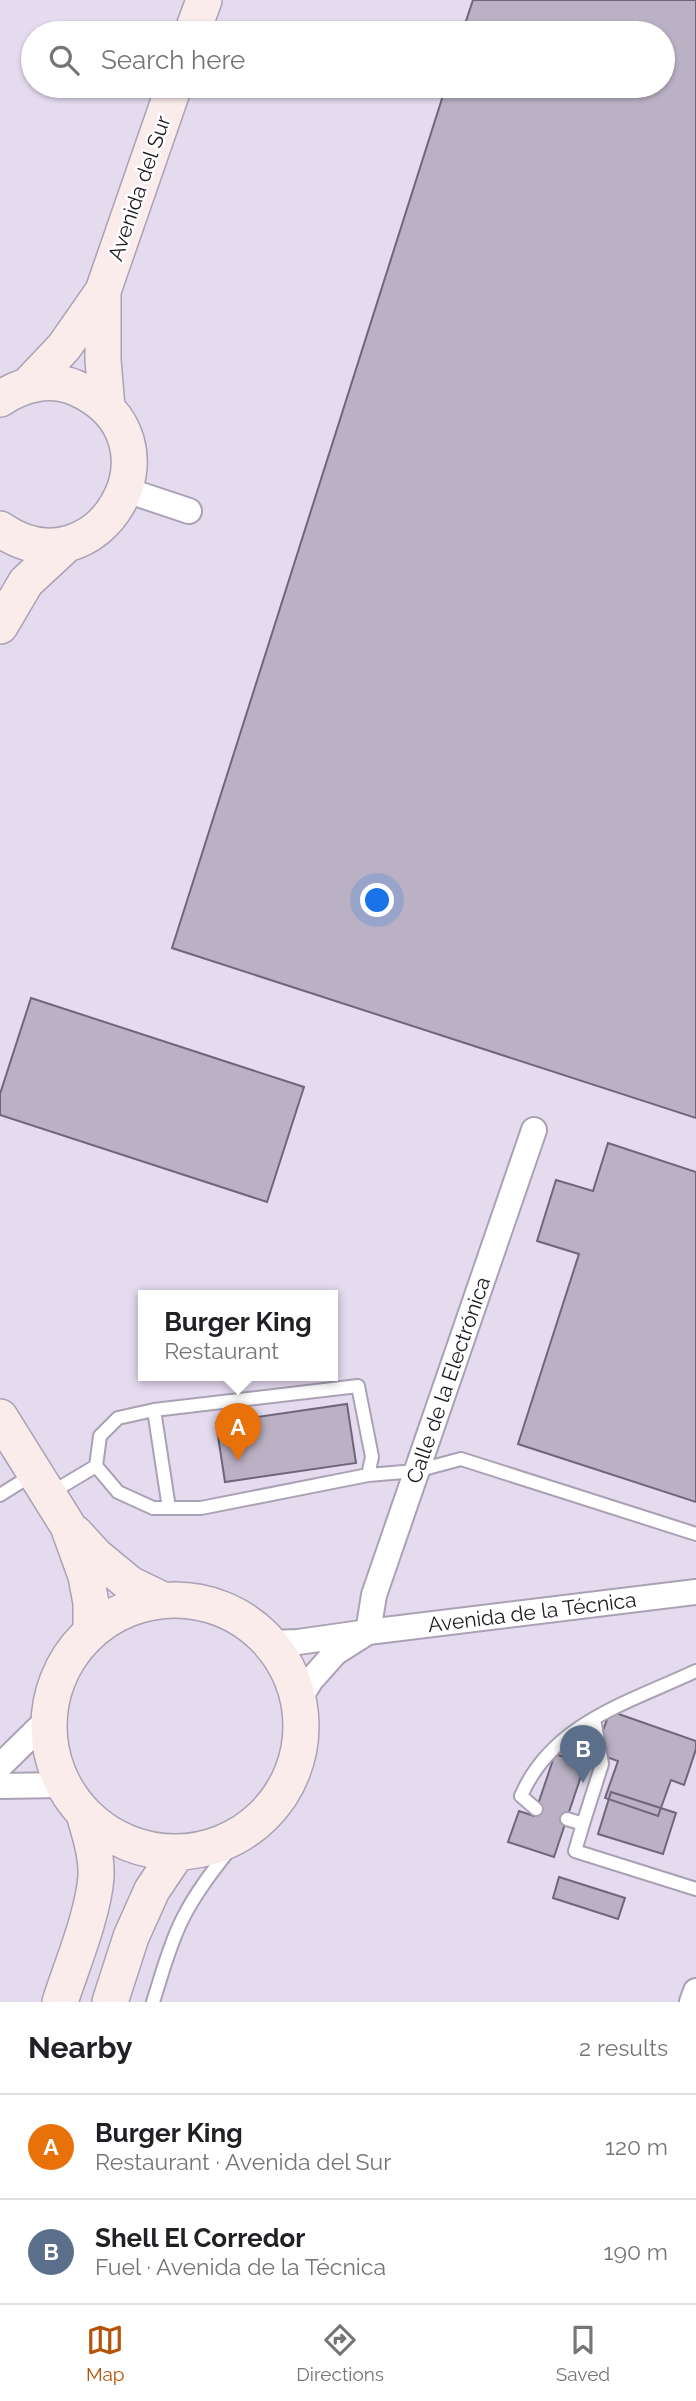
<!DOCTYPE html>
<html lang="en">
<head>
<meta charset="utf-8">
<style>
	body { margin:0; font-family:Raleway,sans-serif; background:#f2f2f2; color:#202124 }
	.you { position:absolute; left:378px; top:901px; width:24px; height:24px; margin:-18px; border:5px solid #fff; border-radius:50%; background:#1a73e8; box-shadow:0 0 0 10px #1a73e833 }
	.badge { display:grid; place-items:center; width:46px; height:46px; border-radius:50%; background:#b45309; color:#fff; font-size:23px; font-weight:700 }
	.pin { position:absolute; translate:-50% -58px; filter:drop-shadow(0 2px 4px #0008) }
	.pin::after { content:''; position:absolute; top:37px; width:24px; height:21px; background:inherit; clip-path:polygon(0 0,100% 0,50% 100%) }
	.popup { position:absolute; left:138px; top:1290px; width:200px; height:91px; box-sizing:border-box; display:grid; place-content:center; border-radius:0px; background:#fff; filter:drop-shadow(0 2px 5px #0005); font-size:23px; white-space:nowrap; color:#757577 }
	.popup b { font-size:26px; color:#202124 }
	.popup::after { content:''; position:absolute; left:50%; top:100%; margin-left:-14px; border:14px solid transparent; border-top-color:#fff }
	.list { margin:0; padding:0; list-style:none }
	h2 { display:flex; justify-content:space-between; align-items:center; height:91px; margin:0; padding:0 28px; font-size:30px }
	h2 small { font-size:23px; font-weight:400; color:#757577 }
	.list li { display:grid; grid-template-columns:46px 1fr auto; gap:21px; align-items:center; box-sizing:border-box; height:105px; padding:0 28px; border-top:2px solid #e0e0e0 }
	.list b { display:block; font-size:26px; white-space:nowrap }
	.list p { margin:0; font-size:23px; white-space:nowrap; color:#757577 }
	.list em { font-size:23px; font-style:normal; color:#757577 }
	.icon { flex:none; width:38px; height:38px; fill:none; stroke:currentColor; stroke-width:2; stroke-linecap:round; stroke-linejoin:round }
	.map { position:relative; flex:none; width:696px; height:2002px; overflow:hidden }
	.search { position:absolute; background:#fff; box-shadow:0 2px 5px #0004; left:21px; right:21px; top:21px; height:77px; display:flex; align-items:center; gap:18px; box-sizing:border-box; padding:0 24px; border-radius:38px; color:#757577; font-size:26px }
	.sheet { height:301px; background:#fff }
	nav { display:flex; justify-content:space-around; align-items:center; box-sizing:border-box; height:98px; border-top:2px solid #e0e0e0; background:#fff; font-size:19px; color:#757577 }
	nav a { display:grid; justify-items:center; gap:4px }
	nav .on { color:#b45309 }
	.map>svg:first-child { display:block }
	.building { fill:#bab1c5; stroke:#6f6779; stroke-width:2 }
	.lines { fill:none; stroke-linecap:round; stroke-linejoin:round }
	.lane-casing { stroke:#aaa1b4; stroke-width:16 }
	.street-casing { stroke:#aaa1b4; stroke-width:28 }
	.secondary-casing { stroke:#aaa1b4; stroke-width:38 }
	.lane { stroke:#fff; stroke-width:12 }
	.street { stroke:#fff; stroke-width:24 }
	.secondary { stroke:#fbecec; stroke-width:35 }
	.labels { text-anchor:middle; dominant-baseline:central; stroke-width:5; stroke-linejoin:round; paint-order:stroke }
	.street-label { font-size:21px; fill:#1e1a21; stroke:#fff }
</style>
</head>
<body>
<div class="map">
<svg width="696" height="2002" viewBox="0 0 696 2002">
	<rect width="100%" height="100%" fill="#e4dbef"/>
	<path class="building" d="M 473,0 L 696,0 L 696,1118 L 172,948 L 446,86 L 663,86 L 663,33 L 462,33 Z
		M 31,998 L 304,1087 L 267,1202 L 0,1115 L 0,1094 Z
		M 608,1143 L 696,1172 L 696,1502 L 518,1444 L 579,1254 L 537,1241 L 556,1180 L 593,1191 Z
		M 347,1404 L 356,1463 L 225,1482 L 216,1423 Z
		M 610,1711 L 696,1741 L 696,1749 L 684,1785 L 671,1780 L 658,1816 L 605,1798 L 618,1761 L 595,1753 Z
		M 555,1754 L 585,1764 L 554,1857 L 508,1842 L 519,1811 L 534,1816 Z
		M 611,1792 L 676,1813 L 663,1854 L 598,1834 Z
		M 559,1877 L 625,1898 L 618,1919 L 553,1898 Z"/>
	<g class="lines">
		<defs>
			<path id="lane" d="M 154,1410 L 358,1386 L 372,1457 L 368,1475
				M 49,1494 L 96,1466
				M 0,1495 L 32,1475
				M 169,1508 L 154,1410 L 118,1418 L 100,1436 L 96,1466 L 118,1492 L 153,1508 L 201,1508 L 368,1475 L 416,1471 L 461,1459 L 696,1534
				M 536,1809 L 521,1796 C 552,1723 630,1702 696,1671
				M 567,1819 L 583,1824 L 575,1851 L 696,1889
				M 583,1824 L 602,1764 L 594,1719
				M 153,2002 C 162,1974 169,1946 182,1920 C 197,1889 220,1862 241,1835"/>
			<path id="street" d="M 126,490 L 189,511
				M 534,1130 L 374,1595 L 368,1632 L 696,1592
				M 271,1643 L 298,1642 L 368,1632 L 335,1653 L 311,1680 L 299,1699
				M 0,1766 L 49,1718
				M 0,1786 L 63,1785
				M 692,2002 L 696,1991"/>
			<path id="secondary" d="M 192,33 L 204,0
				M 103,291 L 103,360 L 107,408
				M 28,385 L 64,347 L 103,291 L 174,86
				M 0,399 C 22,384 50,377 76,388 C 191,439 98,598 0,529
				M 0,626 L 26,582 L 67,544
				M 0,1417 L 68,1526 L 86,1576 L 91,1603 L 91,1631
				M 75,1533 L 96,1556 L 130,1584 L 163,1600
				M49 1726a126 126 0 1 1 252 0a126 126 0 1 1-252 0Z
				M 60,2002 C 72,1965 93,1915 96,1877 C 97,1856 90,1834 84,1814
				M 110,2002 L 131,1937 L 152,1890 L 177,1853"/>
		</defs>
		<use href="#lane" class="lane-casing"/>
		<use href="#street" class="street-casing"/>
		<use href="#secondary" class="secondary-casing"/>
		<use href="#lane" class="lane"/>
		<use href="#street" class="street"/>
		<use href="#secondary" class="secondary"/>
	</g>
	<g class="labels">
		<g class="street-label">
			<text transform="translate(139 188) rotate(-71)">Avenida del Sur</text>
			<text transform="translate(448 1380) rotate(-71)">Calle de la Electrónica</text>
			<text transform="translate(532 1612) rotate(-7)">Avenida de la Técnica</text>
		</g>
	</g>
</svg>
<div class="you"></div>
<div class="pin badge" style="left:238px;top:1461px;background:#e8710a">A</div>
<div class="popup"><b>Burger King</b>Restaurant</div>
<div class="pin badge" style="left:583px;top:1783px;background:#5c6f8a">B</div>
<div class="search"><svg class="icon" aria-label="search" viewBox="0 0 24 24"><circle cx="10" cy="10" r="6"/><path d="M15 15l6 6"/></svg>Search here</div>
</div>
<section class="sheet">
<h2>Nearby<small>2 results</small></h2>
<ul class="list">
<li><span class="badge" style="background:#e8710a">A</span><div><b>Burger King</b><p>Restaurant · Avenida del Sur</p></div><em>120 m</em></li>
<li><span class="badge" style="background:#5c6f8a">B</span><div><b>Shell El Corredor</b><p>Fuel · Avenida de la Técnica</p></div><em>190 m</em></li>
</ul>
</section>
<nav>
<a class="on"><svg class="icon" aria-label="map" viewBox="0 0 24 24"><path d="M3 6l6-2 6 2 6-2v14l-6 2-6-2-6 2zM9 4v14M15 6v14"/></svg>Map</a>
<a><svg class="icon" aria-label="directions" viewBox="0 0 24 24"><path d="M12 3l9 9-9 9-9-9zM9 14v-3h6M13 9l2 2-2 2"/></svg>Directions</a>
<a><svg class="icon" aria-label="saved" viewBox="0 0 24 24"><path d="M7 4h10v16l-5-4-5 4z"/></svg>Saved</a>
</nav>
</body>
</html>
